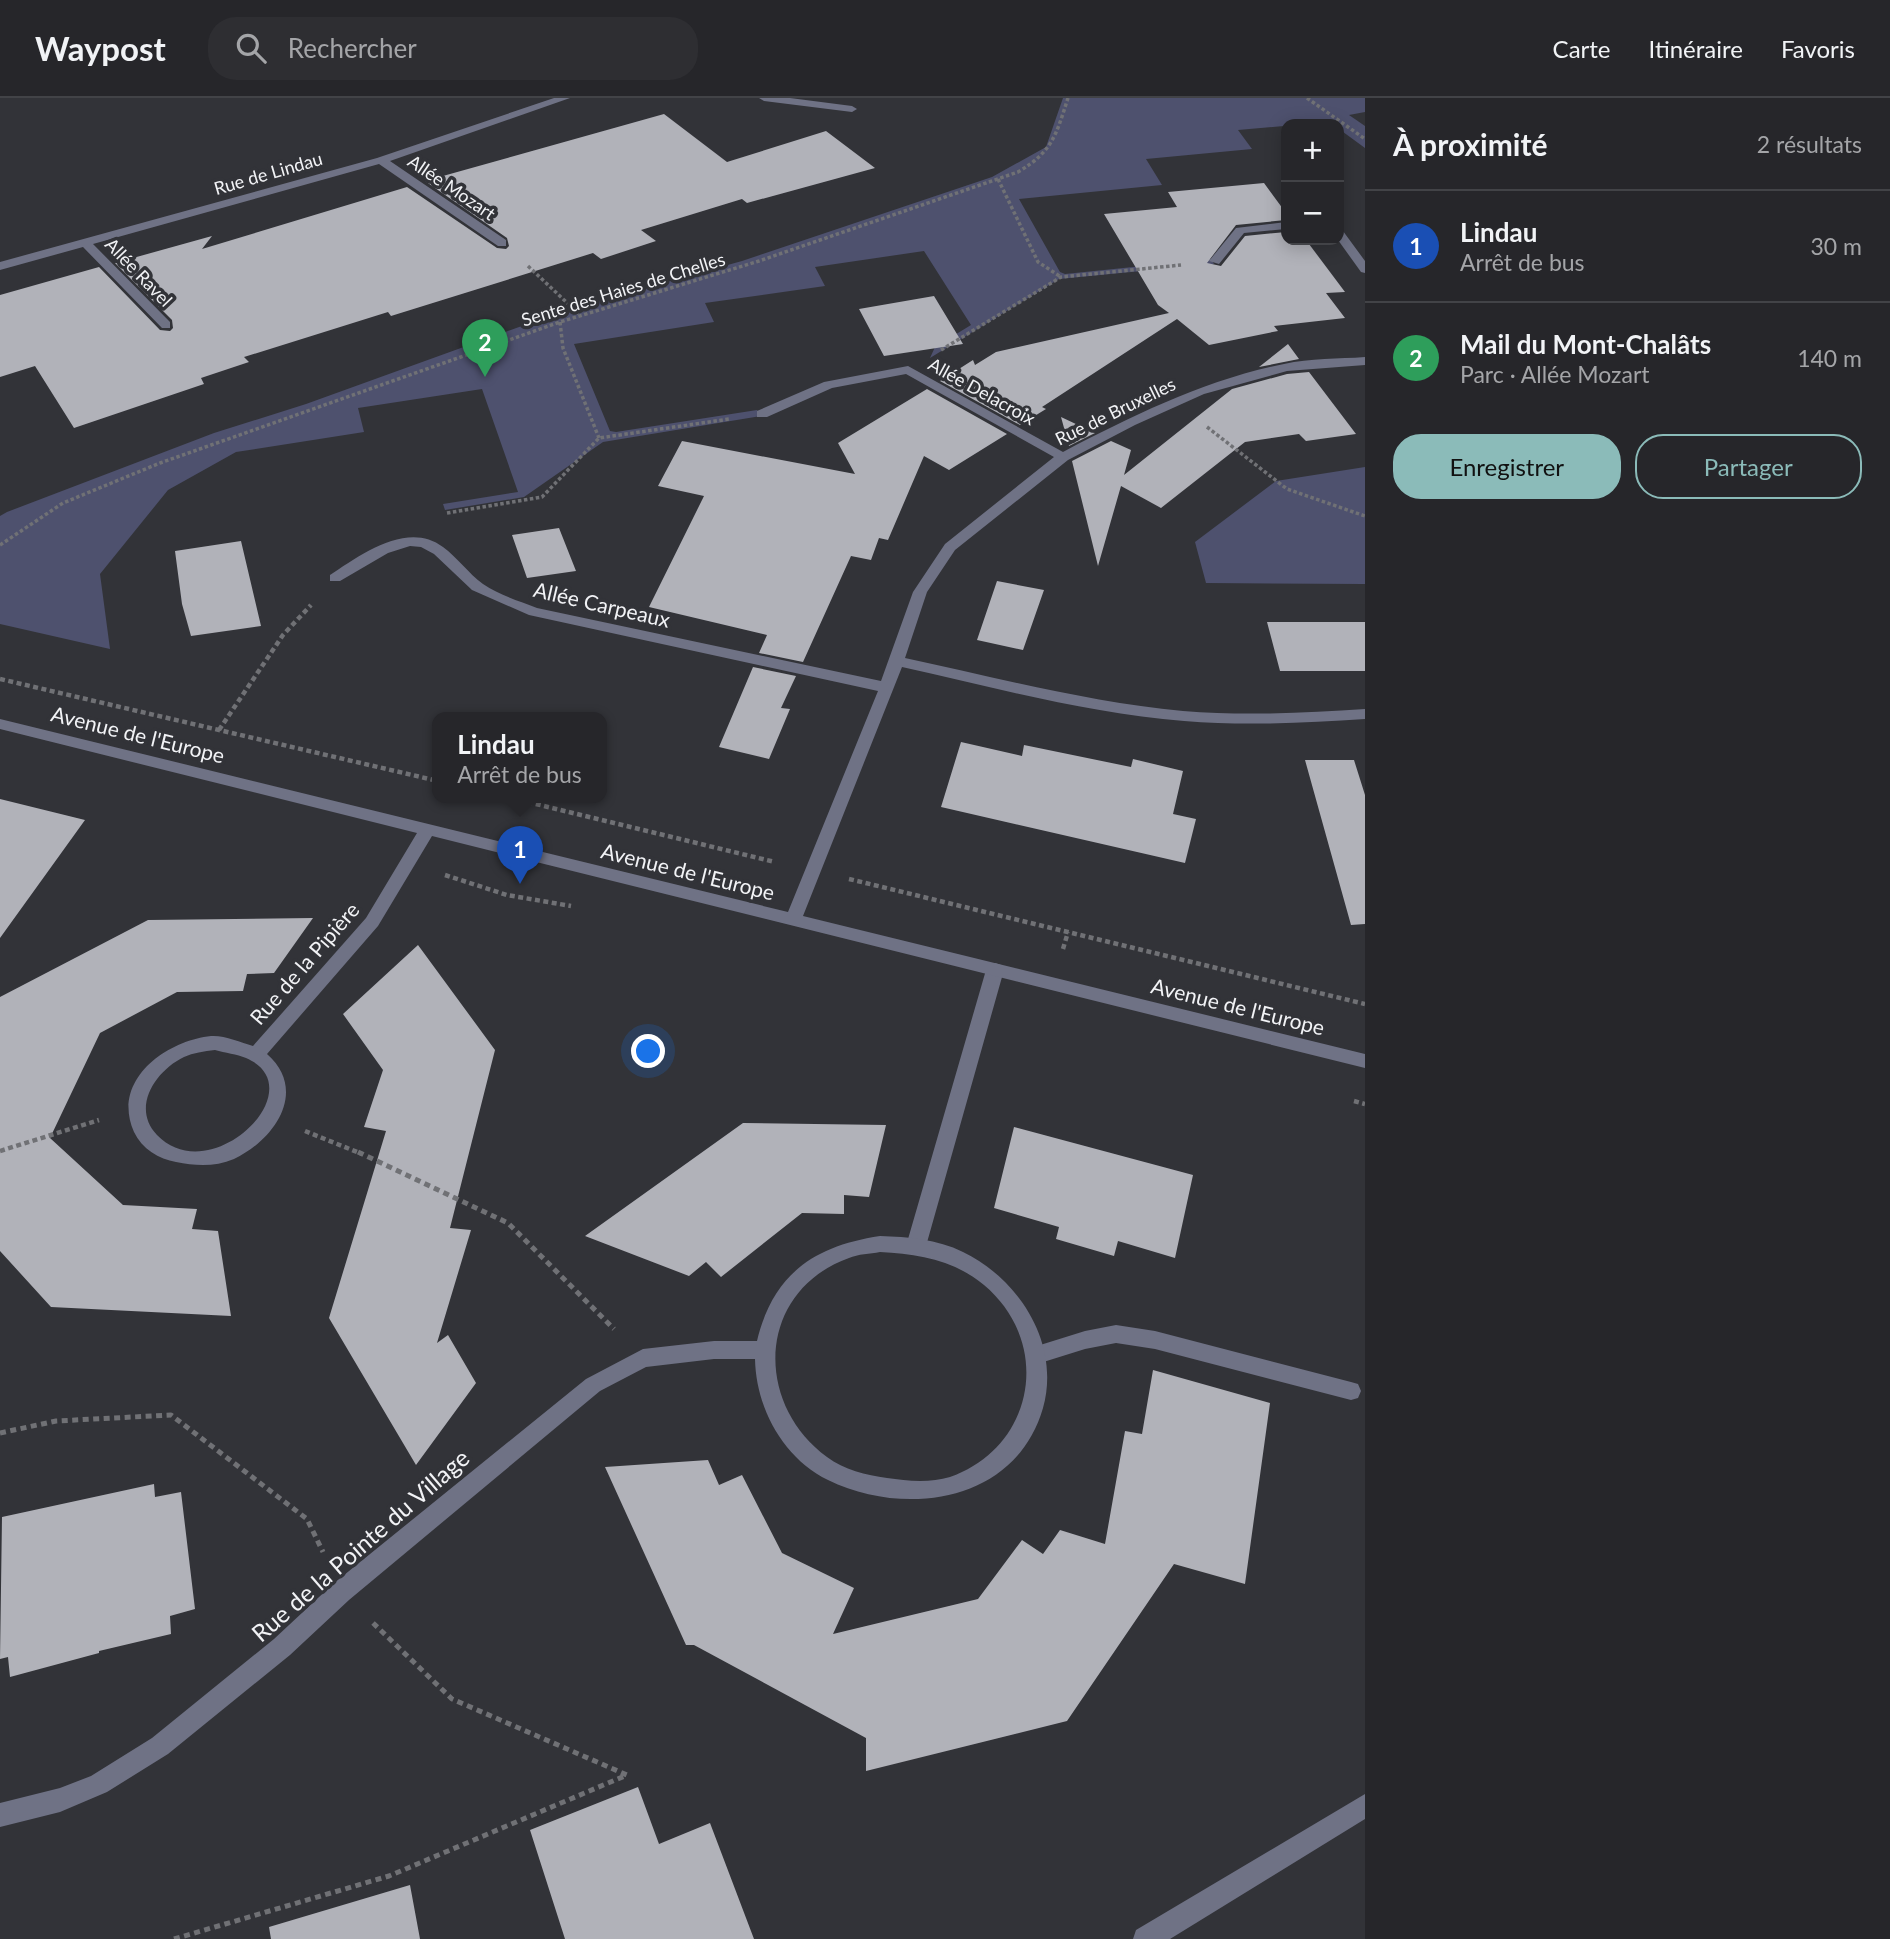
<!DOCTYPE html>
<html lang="fr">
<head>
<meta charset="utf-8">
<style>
	body { margin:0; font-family:Lato,sans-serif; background:#2e2e32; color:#f1f3f6 }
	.controls { position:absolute; right:21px; top:21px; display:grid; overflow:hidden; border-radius:14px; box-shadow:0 4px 18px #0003 }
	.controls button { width:63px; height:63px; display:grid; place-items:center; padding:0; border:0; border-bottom:2px solid #424347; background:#26262a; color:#f1f3f6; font:35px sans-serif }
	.you { position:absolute; left:649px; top:954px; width:24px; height:24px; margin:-18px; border:5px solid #fff; border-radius:50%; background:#1a73e8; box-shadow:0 0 0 10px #1a73e833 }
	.badge { display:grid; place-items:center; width:46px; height:46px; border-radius:50%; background:#8bbbb9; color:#fff; font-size:23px; font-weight:700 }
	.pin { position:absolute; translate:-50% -58px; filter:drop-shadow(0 2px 4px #0008) }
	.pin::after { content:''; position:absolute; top:37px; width:24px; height:21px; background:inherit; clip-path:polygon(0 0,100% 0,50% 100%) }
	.popup { position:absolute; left:432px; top:614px; width:175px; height:91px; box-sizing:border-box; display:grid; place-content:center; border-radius:14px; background:#26262a; filter:drop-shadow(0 2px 5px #0005); font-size:23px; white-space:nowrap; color:#a4a5a8 }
	.popup b { font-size:26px; color:#f1f3f6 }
	.popup::after { content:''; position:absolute; left:50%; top:100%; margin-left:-14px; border:14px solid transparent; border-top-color:#26262a }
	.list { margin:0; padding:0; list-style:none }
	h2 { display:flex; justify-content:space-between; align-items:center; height:91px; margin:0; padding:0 28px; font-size:30px }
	h2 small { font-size:23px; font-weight:400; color:#a4a5a8 }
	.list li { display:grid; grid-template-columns:46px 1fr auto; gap:21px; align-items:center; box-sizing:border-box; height:112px; padding:0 28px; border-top:2px solid #424347 }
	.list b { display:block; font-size:26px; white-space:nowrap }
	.list p { margin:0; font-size:23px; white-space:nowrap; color:#a4a5a8 }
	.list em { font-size:23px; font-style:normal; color:#a4a5a8 }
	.actions { display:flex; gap:14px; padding:21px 28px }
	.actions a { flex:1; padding:16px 0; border:2px solid #8bbbb9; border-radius:28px; text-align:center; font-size:24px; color:#8bbbb9 }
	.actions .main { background:#8bbbb9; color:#111 }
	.icon { flex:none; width:38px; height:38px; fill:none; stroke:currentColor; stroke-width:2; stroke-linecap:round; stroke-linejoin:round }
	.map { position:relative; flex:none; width:1365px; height:1841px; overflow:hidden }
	header { display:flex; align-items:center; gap:42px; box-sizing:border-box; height:98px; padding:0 35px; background:#26262a; border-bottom:2px solid #424347 }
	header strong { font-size:33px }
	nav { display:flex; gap:38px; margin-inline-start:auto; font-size:24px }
	.search { width:490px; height:63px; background:#2e2e32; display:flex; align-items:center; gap:18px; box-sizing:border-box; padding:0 24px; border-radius:28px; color:#a4a5a8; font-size:26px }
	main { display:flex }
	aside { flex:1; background:#26262a }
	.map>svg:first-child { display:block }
	.green { fill:#4e516e }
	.building { fill:#b1b2b9 }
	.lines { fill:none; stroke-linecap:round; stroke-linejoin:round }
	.path-far2 { stroke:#707175; stroke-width:3.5; stroke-dasharray:3.5 2.5; stroke-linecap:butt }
	.path-far1 { stroke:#707175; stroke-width:4.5; stroke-dasharray:5 3.5; stroke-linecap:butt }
	.path { stroke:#707175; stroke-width:5; stroke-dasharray:6 4.5; stroke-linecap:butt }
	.service { fill:#6f7285; fill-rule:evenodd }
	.minor { fill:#6f7285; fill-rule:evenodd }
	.labels { text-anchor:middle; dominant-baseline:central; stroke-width:7; stroke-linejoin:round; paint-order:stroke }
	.far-street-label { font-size:18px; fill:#f2f3f6; stroke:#323338 }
	.street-label { font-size:21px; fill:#f2f3f6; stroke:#323338 }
	.near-street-label { font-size:24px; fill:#f2f3f6; stroke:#323338 }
</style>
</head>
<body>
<header>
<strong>Waypost</strong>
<div class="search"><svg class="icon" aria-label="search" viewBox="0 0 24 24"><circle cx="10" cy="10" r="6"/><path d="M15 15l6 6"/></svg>Rechercher</div>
<nav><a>Carte</a><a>Itinéraire</a><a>Favoris</a></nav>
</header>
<main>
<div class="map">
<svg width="1365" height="1841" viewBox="0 0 1365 1841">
	<rect width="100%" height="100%" fill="#323338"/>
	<path class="green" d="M 1063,0 L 1365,0 L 1365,14 L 1349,17 L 1365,28 L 1365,50 L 1339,31 L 1339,26 L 1329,24 L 1238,32 L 1252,51 L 1146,61 L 1162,87 L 1019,101 L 1060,174 L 1065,176 L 1211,161 L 1214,166 L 1059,181 L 930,260 L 935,249 L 971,227 L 924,153 L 815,169 L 825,188 L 705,205 L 714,224 L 574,246 L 610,333 L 616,334 L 757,312 L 761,318 L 603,344 L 524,399 L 445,412 L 443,406 L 518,394 L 482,291 L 358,310 L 364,334 L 236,354 L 168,392 L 100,476 L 110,551 L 0,526 L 0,418 L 7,414 L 214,335 L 306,306 L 569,211 L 742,163 L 992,79 L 1046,49 Z
		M 1365,369 L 1365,486 L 1206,485 L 1195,444 L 1276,383 Z"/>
	<path class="building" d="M 664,16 L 727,64 L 826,33 L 875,70 L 747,105 L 742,101 L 641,132 L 656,143 L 601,161 L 593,155 L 391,218 L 388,214 L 244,259 L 249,264 L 201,280 L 204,286 L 74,330 L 35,268 L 0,279 L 0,197 L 99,169 L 160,232 L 170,233 L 173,230 L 172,222 L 115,165 L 212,138 L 202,151 L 407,89 L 497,150 L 506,151 L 509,148 L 507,140 L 425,83 Z
		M 1264,85 L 1286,115 L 1286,122 L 1236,127 L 1207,165 L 1221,168 L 1245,138 L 1286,134 L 1286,142 L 1306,142 L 1345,194 L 1326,195 L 1345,220 L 1274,228 L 1278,233 L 1209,247 L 1177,221 L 1042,309 L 1046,311 L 1020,327 L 940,283 L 973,262 L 975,267 L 996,254 L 1169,215 L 1158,207 L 1104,116 L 1177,109 L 1168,94 Z
		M 934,198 L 963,246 L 884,258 L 859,211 Z
		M 1288,246 L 1299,261 L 1259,269 Z
		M 1309,274 L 1356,336 L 1306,343 L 1299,336 L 1245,344 L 1161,410 L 1121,388 L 1098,468 L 1072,363 L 1111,343 L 1131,352 L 1124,377 L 1232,291 L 1287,276 Z
		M 927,291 L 1007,336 L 949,372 L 924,358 L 888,442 L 879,440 L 871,462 L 851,458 L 803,564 L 759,555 L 767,537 L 649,509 L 704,398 L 658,388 L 682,343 L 855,376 L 838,345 Z
		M 1061,319 L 1095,335 L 1069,348 Z
		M 559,430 L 576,473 L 527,480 L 512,437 Z
		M 241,443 L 261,528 L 191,538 L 182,506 L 175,453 Z
		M 997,483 L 1044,492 L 1023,552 L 977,542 Z
		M 1267,524 L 1365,524 L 1365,573 L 1280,573 Z
		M 753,569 L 796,578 L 781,610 L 790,611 L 769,661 L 719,649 Z
		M 961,644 L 1022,658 L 1024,647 L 1131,669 L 1133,661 L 1183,673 L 1173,716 L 1196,721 L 1185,765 L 941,709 Z
		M 1305,662 L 1354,662 L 1365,697 L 1365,826 L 1351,827 Z
		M 0,701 L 85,722 L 0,840 Z
		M 313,820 L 274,875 L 247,876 L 243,893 L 177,894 L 100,935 L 50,1040 L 123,1107 L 197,1111 L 192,1131 L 218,1133 L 231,1218 L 51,1209 L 0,1153 L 0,899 L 148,822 Z
		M 418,847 L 495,952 L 450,1130 L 471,1132 L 437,1245 L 448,1237 L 476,1285 L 416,1367 L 329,1220 L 386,1033 L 364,1029 L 383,972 L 343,916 Z
		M 743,1025 L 886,1027 L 869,1099 L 844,1097 L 844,1116 L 802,1115 L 721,1179 L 706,1164 L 689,1178 L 585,1138 Z
		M 1014,1029 L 1193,1077 L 1175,1160 L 1118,1143 L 1114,1158 L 1056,1141 L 1059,1129 L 994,1110 Z
		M 1153,1272 L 1270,1305 L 1245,1486 L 1174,1466 L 1067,1623 L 866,1673 L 866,1640 L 694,1547 L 686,1547 L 605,1369 L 708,1362 L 719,1387 L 742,1377 L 782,1455 L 854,1490 L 833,1536 L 978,1501 L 1022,1442 L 1043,1456 L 1060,1432 L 1105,1446 L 1125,1333 L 1142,1336 Z
		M 154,1386 L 155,1399 L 181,1394 L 195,1511 L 170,1518 L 171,1536 L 99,1553 L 99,1555 L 10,1579 L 8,1559 L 0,1561 L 2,1419 Z
		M 638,1689 L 659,1746 L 710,1725 L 754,1841 L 565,1841 L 530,1732 Z
		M 410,1787 L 420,1841 L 271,1841 L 269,1829 Z"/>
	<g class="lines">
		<path class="path-far2" d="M 1307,0 L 1365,41
			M 998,81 L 1038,164 L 1061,179
			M 528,168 L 580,217
			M 560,224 L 563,250 L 599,340
			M 941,252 L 1061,179 L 1181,167
			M 1207,329 L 1287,391 L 1365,418
			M 447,415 L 542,399 L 599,340 L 729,321
			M 0,447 L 63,405 L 160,365 L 560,224 L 759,163 L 1018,74 C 1053,53 1056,37 1068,0"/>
		<path class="path-far1" d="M 0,581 L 438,683
			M 219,632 L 283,537 L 311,507
			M 511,700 L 775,764
			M 445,777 L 507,797 L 571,808
			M 849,781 L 1365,906
			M 1063,851 L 1068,834
			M 1354,1003 L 1365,1006
			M 305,1033 L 362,1056
			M 0,1053 L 99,1022"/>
		<path class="path" d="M 358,1054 L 508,1125 L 614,1231
			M 0,1335 L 56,1323 L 171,1317 L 307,1421 L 323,1454
			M 174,1841 L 389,1778 L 627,1677 L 452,1601 L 371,1523"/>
		<path class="service" d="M 995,865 L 1001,867 L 1004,872 L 926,1148 L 923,1154 L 916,1156 L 909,1154 L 906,1148 L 986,872 L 989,867 Z
			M 1116,1227 L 1155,1233 L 1351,1284 L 1358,1286 L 1361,1293 L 1358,1300 L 1351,1302 L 1155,1251 L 1116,1245 L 1085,1251 L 1037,1266 L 1030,1263 L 1027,1257 L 1030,1251 L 1037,1248 L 1085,1233 Z"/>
		<path class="minor" d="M 554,0 L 570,0 L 390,63 L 506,142 L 506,148 L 498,148 L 379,66 L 93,146 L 170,224 L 170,230 L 162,230 L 83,149 L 0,172 L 0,164 L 377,60 Z
			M 759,0 L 790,0 L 852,8 L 857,11 L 852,14 L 764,3 Z
			M 1286,124 L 1286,131 L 1244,135 L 1219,166 L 1209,163 L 1236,130 Z
			M 1339,131 L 1343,133 L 1365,163 L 1365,175 L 1361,174 L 1338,142 Z
			M 1365,259 L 1365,267 L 1287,273 L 1204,296 L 1135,327 L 1068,362 L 955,452 L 927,494 L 905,560 C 998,580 1089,604 1183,613 C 1244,618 1305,615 1365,611 L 1365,621 C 1305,625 1244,628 1184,623 C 1089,615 995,590 902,569 L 803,818 L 1365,956 L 1365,970 L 432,738 L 378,828 L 267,956 C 308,992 276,1041 234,1061 C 215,1069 196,1068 176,1064 C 159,1061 142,1051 134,1034 C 111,983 165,943 211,938 C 224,937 240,944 253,948 L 366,820 L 417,735 L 0,631 L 0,621 L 788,814 L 878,593 L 529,517 L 472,492 L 434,456 L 421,449 L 410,448 L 388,455 L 340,483 L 330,483 L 330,477 C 360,457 408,422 443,449 C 458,460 468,475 483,486 C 499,497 519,503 537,510 L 881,583 L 913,494 L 945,446 L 1054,359 L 906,276 L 832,290 L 767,319 L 757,319 L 757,313 L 824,284 L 908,268 L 1063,354 C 1134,317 1205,282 1284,266 C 1310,260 1339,261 1365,259 ZM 215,952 C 225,955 237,956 246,960 C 316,990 211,1093 157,1037 C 131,1010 155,973 184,959 C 193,955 204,953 215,952 Z
			M 880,1138 C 908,1139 937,1141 963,1154 C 1019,1181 1061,1246 1043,1310 C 1016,1404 906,1420 828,1382 C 783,1360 756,1310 755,1261 L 714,1261 L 646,1269 L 600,1293 L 349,1502 L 290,1557 L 168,1656 L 107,1694 L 60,1714 L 0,1729 L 0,1705 L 60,1690 L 91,1678 L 152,1640 L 274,1541 L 333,1486 L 586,1281 L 643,1251 L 714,1243 L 757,1243 C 773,1176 814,1148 880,1138 ZM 880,1154 C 918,1156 954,1162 984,1187 C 1053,1245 1035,1349 950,1379 C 930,1385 907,1383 887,1380 C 866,1377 844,1372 827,1359 C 753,1305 757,1193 849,1160 C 858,1156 870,1156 880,1154 Z
			M 1365,1696 L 1365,1721 L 1170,1841 L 1133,1841 L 1136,1832 Z"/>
	</g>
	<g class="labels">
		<g class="far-street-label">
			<text transform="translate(268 75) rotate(-16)">Rue de Lindau</text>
			<text transform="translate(452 89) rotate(34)">Allée Mozart</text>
			<text transform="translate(139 174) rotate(46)">Allée Ravel</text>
			<text transform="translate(623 191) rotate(-17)">Sente des Haies de Chelles</text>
			<text transform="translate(982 293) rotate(29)">Allée Delacroix</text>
			<text transform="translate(1115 313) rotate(-26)">Rue de Bruxelles</text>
		</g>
		<g class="street-label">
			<text transform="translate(602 506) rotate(13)">Allée Carpeaux</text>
			<text transform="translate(138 636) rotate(14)">Avenue de l'Europe</text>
			<text transform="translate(688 773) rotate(14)">Avenue de l'Europe</text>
			<text transform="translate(304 865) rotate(-49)">Rue de la Pipière</text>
			<text transform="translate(1238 908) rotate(14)">Avenue de l'Europe</text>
		</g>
		<g class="near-street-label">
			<text transform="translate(360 1447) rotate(-41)">Rue de la Pointe du Village</text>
		</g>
	</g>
</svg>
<div class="controls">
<button>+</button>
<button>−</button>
</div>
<div class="you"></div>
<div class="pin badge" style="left:520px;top:786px;background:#1a4fb4">1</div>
<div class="popup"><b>Lindau</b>Arrêt de bus</div>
<div class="pin badge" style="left:485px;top:279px;background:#2e9e5b">2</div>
</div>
<aside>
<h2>À proximité<small>2 résultats</small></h2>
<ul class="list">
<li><span class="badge" style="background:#1a4fb4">1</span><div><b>Lindau</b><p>Arrêt de bus</p></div><em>30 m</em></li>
<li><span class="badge" style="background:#2e9e5b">2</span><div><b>Mail du Mont-Chalâts</b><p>Parc · Allée Mozart</p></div><em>140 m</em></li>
</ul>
<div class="actions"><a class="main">Enregistrer</a><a>Partager</a></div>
</aside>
</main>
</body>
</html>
